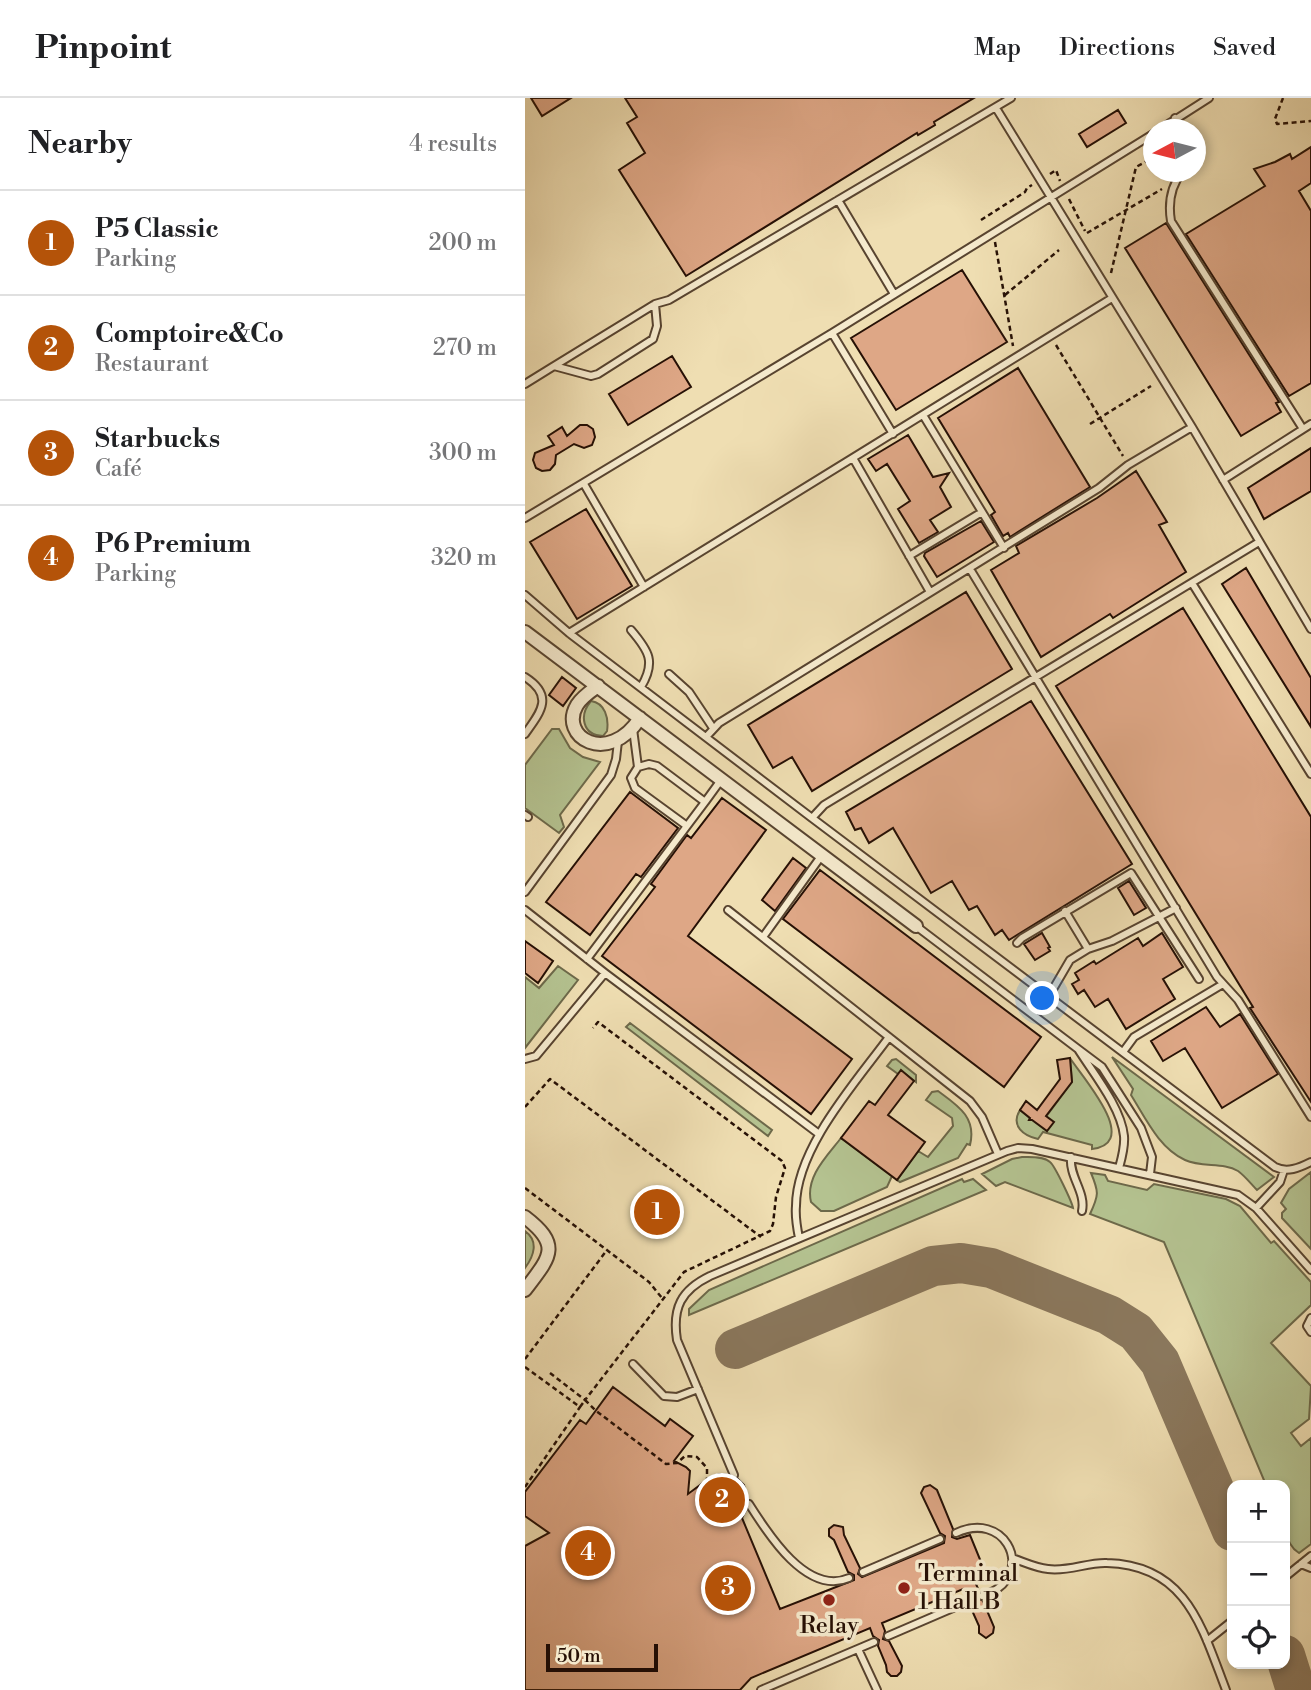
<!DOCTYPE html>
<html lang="en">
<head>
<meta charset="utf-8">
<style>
	body { margin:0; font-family:"Libre Bodoni",serif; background:#f2f2f2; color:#202124 }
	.controls { position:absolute; right:21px; bottom:21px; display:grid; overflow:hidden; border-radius:14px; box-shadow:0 4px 10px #0003 }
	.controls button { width:63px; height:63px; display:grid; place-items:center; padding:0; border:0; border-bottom:2px solid #e0e0e0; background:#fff; color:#202124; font:35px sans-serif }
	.compass { position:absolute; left:618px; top:21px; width:63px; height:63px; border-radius:50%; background:#fff; box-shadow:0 4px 10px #0003; rotate:263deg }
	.scale { position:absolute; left:21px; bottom:18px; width:112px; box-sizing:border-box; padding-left:7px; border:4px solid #261005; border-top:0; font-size:19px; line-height:24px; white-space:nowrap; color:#261005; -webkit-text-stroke:5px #f5eacd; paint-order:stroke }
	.you { position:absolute; left:518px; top:901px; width:24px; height:24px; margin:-18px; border:5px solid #fff; border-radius:50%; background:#1a73e8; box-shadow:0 0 0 10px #1a73e833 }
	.badge { display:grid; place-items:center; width:46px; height:46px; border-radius:50%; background:#b45309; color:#fff; font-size:23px; font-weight:700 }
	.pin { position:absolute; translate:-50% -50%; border:4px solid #fff; box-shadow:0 2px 7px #0006 }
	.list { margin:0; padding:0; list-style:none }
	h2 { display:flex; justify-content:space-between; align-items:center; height:91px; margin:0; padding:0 28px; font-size:30px }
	h2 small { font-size:23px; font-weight:400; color:#757577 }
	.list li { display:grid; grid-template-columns:46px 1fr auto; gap:21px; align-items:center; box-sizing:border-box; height:105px; padding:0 28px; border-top:2px solid #e0e0e0 }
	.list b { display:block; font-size:26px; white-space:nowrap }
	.list p { margin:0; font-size:23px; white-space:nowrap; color:#757577 }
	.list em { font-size:23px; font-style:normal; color:#757577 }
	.icon { flex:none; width:38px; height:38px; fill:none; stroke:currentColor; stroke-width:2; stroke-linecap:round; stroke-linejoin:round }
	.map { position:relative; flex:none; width:786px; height:1592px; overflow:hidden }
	header { display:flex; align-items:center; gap:42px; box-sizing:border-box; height:98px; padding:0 35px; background:#fff; border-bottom:2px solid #e0e0e0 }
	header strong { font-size:33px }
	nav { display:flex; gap:38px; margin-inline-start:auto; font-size:24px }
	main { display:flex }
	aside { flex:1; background:#fff }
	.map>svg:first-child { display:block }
	.green { fill:#b4c290; stroke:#6d694a; stroke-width:2 }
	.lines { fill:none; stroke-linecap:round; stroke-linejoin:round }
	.taxiway { stroke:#8a775c; stroke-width:40 }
	.building { fill:#dea786; stroke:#261005; stroke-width:2 }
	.service-casing { stroke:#584430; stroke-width:10 }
	.minor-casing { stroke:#584430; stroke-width:16 }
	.path { stroke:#261005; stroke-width:2.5; stroke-dasharray:5 3.5; stroke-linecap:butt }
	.service { stroke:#f5eacd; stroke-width:6 }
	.minor { stroke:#f5eacd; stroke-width:12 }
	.poi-dot { fill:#8f2418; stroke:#f5eacd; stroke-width:2.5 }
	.labels { text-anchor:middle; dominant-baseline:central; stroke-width:7; stroke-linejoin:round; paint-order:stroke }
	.poi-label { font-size:24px; fill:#261005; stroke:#f5eacd; text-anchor:start }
</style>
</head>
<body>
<header>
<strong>Pinpoint</strong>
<nav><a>Map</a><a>Directions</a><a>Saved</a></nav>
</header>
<main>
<aside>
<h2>Nearby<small>4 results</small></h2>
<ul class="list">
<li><span class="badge">1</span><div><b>P5 Classic</b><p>Parking</p></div><em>200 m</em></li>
<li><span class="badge">2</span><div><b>Comptoire&amp;Co</b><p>Restaurant</p></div><em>270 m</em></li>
<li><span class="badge">3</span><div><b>Starbucks</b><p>Café</p></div><em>300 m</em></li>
<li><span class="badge">4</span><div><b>P6 Premium</b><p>Parking</p></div><em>320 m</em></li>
</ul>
</aside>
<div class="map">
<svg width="786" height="1592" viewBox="0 0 786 1592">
	<rect width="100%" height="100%" fill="#efdeb2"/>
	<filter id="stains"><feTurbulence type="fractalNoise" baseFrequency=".00286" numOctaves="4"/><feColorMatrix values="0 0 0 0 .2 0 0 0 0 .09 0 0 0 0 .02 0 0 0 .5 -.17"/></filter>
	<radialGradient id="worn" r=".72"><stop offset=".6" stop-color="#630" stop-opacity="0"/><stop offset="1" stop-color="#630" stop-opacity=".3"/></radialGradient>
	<path class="green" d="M 66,603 C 80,605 84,620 82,633 L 78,638 C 57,637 54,617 66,603 Z
		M 27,631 L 34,631 L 45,650 L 58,659 L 75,664 L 35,717 L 39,729 L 34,735 L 0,710 L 0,667 Z
		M 33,868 L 53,882 L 0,950 L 0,879 L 14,890 Z
		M 105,925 L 247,1032 L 243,1038 L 101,929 Z
		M 587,959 L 749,1079 L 732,1092 C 726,1086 720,1078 713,1073 C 698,1064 677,1070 660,1062 C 634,1050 621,1021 606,997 L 608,991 Z
		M 545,960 C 557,979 617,1045 567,1051 L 567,1047 L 518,1034 L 513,1041 C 499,1038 485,1028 495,1012 L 507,1022 L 520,1020 L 547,984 Z
		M 371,961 L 391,977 L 391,984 L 376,973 L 373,976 L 362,968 L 367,962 Z
		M 413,993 C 432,1007 452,1019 445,1047 L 442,1046 L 433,1060 L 375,1084 L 372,1082 L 393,1053 L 403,1059 L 428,1028 L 427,1020 L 401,1002 L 407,994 Z
		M 316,1040 L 367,1078 L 362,1089 L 309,1113 L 296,1113 L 286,1104 C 280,1079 302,1058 316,1040 Z
		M 497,1059 C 505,1059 519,1058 525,1064 C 530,1068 547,1104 548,1110 L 480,1084 L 471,1088 L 457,1076 L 487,1061 Z
		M 786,1074 L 786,1151 L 757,1120 L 757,1115 L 761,1111 L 756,1105 L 764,1091 Z
		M 566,1075 L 580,1077 L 583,1083 L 622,1092 L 629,1086 L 701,1101 L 715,1108 L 746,1145 L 749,1143 L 786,1184 L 786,1207 L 746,1245 L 786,1288 L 784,1321 L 766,1335 L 776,1348 L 786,1340 L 786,1446 L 774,1455 C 754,1443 760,1408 760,1387 L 741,1387 L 639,1144 L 565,1116 C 574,1097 574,1094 566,1075 Z
		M 437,1081 L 439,1084 L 448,1081 L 461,1092 L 164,1217 L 164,1211 L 184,1192 Z
		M 0,1133 C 14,1143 9,1158 0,1170 Z"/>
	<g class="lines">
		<path class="taxiway" d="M 210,1251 L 408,1168 L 436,1165 L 466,1170 L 584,1217 L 611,1234 L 635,1264 L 707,1433
			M 760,1557 L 771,1592"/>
	</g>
	<path class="building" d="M 6,0 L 46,0 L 17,18 Z
		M 100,0 L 449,0 L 409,24 L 410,27 L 393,37 L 392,35 L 161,178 L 94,72 L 120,55 L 102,25 L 112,19 Z
		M 593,12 L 601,25 L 562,49 L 554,36 Z
		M 786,49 L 786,85 L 774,93 L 786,113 L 786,285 L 764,298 L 661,136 L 740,88 L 729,71 L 750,64 L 765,56 L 767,61 Z
		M 641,125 L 754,304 L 751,305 L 756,314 L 716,338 L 600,150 Z
		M 437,172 L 482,244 L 371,312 L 326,240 Z
		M 147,258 L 166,289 L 103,327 L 84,296 Z
		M 493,270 L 565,389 L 485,439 L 483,435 L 478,438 L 466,417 L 470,414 L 413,320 Z
		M 55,327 L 62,327 L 68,331 L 70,339 L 67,347 L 59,350 L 49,346 L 31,357 L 30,366 L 25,372 L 17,373 L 11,370 L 8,362 L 10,355 L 29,347 L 23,338 L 37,329 L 42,338 Z
		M 383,337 L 408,379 L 424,375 L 415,389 L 426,409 L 405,422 L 413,434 L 394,445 L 373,411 L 385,403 L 362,366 L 351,373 L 343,361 Z
		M 786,350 L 786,393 L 739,421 L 723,390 Z
		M 611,373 L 642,424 L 634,427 L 661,474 L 588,520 L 585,516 L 516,559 L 466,472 L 494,455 L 491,448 L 572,400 Z
		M 61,411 L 107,488 L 52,521 L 5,444 Z
		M 456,423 L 469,444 L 412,479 L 399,458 L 400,455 Z
		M 721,470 L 786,580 L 786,629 L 697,486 Z
		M 441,494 L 487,571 L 287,693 L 267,659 L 248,670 L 223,627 Z
		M 658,510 L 786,719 L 786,1004 L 725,910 L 728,909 L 531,588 Z
		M 37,579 L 51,590 L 38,608 L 24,597 Z
		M 506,603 L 607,766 L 484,842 L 477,832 L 470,837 L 452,808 L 444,812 L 427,783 L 406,795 L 368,730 L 344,745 L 336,730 L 330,732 L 321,714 Z
		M 105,694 L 153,730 L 116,779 L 111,776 L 65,837 L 21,804 Z
		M 197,700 L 241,732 L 163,838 L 327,961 L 286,1016 L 77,858 L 130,789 L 126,786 L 162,737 L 166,740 Z
		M 268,760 L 281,770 L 250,813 L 237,802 Z
		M 295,772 L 516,939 L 479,989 L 258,821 Z
		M 604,783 L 621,810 L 609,817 L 593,790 Z
		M 517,835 L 525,849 L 523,850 L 525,853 L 510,862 L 499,846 Z
		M 637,835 L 658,869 L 638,881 L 650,901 L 601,931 L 583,901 L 570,909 L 559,892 L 553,896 L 547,886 L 554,882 L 550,875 L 569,863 L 571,866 L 613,840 L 618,848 Z
		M 0,843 L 28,863 L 13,885 L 0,875 Z
		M 681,909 L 695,929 L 715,916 L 753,976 L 697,1010 L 660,950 L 638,963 L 626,943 Z
		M 545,960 L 547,984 L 521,1018 L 529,1024 L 522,1033 L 507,1022 L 504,1022 L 505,1020 L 495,1012 L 501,1003 L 512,1012 L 535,981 L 532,962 Z
		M 376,972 L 389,983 L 363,1017 L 400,1044 L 372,1082 L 316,1040 L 344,1003 L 350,1007 Z
		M 88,1289 L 140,1328 L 145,1321 L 168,1338 L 149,1363 L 161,1369 L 165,1373 L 163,1396 L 186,1379 L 195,1376 L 203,1377 L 208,1382 L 213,1381 L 219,1387 L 222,1401 L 219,1404 L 221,1412 L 217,1420 L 255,1511 L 329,1482 L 329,1477 L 323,1474 L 309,1442 L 304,1438 L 304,1431 L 309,1427 L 318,1429 L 319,1437 L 335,1470 L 333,1476 L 337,1479 L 419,1445 L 420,1438 L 415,1435 L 396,1395 L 399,1389 L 405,1387 L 412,1392 L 428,1431 L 427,1439 L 432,1441 L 445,1437 L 463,1481 L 451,1486 L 454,1493 L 452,1499 L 458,1503 L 469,1529 L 468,1535 L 461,1540 L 454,1535 L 454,1528 L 445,1508 L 447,1502 L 441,1498 L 438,1491 L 357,1525 L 360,1533 L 358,1541 L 364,1543 L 377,1568 L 376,1574 L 372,1578 L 366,1578 L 362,1574 L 361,1567 L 353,1548 L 354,1542 L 348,1538 L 345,1530 L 226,1580 L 215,1592 L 0,1592 L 0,1448 L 24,1435 L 0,1418 L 0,1394 L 55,1322 L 61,1326 Z"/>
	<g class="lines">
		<defs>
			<path id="service" d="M 471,10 L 667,329 L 786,531
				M 650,20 L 657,32
				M 634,32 L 684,0
				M 670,54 L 670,57
				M 657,74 C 646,88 643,105 646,123 L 778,331
				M 313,102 L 369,196
				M 307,235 L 368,336
				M 29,268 L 130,206
				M 0,286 L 29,268 L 66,278 L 73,276 L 128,241 L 132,228 L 130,206 L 144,202 L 486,0
				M 398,317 L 479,450
				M 328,360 L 405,494
				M 698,382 L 786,326
				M 59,386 L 119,489
				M 0,420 L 307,235 L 628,36
				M 734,444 L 299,707 L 287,720 L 750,1069 C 762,1075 774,1070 786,1064
				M 384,458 L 457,414
				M 445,471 L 692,879 L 713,902 L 786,1019
				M 667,485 L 786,676
				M 0,497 L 44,535 L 287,720
				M 106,532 C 124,553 131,564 116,589
				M 44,535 L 587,200
				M 144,576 L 164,594 L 188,630
				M 0,579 C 30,598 15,615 0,636
				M 108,631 L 113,669
				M 181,639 L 194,625 L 574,390 L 603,367 L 667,329
				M 180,704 L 196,682
				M 0,717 L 3,719
				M 0,794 L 86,677 L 91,661 L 93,643
				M 0,812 L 80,875 L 294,1036
				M 203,812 L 445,1003 L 457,1019 L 473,1056
				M 540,813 L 563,851
				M 391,828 L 553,951
				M 238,839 L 297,757
				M 492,845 L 497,840 L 606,775 L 674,881
				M 62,861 L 180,704 L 132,668 L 124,666 L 113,669 L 106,680 L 110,690 L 162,728
				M 524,898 L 545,862 L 563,851 L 587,843 L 651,810
				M 598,954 L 609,939 L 698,886
				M 0,961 L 11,958 L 80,875
				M 546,1059 C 544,1079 561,1094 557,1113
				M 594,1070 C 597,1059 600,1049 599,1038 C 596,1009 568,975 553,951 L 577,969 L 616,1030 L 627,1059 L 625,1076
				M 731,1110 L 755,1084 L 759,1072
				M 274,1140 C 272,1130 270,1118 271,1108 C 271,1050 331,984 364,939
				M 786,1220 L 782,1228 L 786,1234
				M 108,1266 L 139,1298 L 152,1299 L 173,1291
				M 209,1377 L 152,1242 C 147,1210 156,1192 185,1178 L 482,1053 L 493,1050 L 507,1051 L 713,1097 L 731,1110 L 786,1172
				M 224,1406 C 243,1436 282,1498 324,1480
				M 431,1435 C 479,1413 506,1468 472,1491 C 468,1494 462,1496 457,1498
				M 487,1460 C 499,1464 511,1470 523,1471 C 543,1474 563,1464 582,1465 C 662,1467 677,1530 701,1592
				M 776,1466 L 786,1470
				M 338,1474 L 415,1441
				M 760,1479 L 786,1458
				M 363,1538 L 442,1504
				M 682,1543 L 707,1523
				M 333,1551 L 352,1592
				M 236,1592 L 349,1544"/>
			<path id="minor" d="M 0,534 L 391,828
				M 73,588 C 66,593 57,599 52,607 C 33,639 83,669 115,620
				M 0,1119 C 38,1148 24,1160 0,1192"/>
		</defs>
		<use href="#service" class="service-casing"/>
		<use href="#minor" class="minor-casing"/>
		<path class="path" d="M 758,0 L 750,21 L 752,26 L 786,23
			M 525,76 L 531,72 L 535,83
			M 544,101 L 560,133
			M 456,122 L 500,94 L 502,90 L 507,87
			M 562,135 L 637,91
			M 470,144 L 488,248
			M 586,175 L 611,69 L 622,63 L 628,49
			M 480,197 L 534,152
			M 531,247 L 598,358
			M 565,326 L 626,288
			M 0,1009 L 25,981 L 236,1139
			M 0,1090 L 124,1184 L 137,1200
			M 0,1261 L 82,1152
			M 0,1269 L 55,1309 L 60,1302 L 70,1312 L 141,1366 L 152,1365 L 160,1358 L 172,1359 L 182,1370 L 182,1382
			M 25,1275 L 60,1302 L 159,1174 L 245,1133 L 248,1126 L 251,1099 L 260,1070 L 257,1063 L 73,924 L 68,930
			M 0,1389 L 55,1309"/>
		<use href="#service" class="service"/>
		<use href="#minor" class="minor"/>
	</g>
	<g class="poi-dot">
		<circle cx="379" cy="1490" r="7"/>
		<circle cx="304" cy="1502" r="7"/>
	</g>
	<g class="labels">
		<g class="poi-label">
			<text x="393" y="1476">Terminal<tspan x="393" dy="28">1 Hall B</tspan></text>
			<text x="304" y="1528" text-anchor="middle">Relay</text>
		</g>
	</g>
	<rect width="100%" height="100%" filter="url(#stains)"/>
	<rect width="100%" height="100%" fill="url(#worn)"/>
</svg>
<div class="controls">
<button>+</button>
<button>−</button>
<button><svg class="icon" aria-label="locate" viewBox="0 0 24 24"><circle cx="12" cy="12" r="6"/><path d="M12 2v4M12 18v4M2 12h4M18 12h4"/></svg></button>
</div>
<svg class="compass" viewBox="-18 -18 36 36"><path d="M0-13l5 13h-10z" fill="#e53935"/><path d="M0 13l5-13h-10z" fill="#757577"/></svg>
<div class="scale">50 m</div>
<div class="you"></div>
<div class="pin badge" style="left:132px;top:1114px">1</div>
<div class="pin badge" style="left:197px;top:1402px">2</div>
<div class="pin badge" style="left:203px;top:1490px">3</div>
<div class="pin badge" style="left:63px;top:1455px">4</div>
</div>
</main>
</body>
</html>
